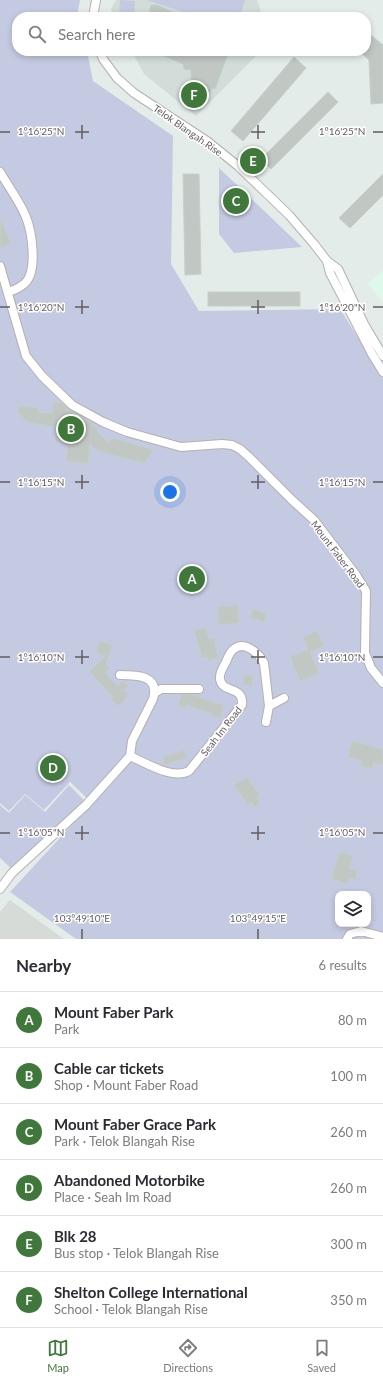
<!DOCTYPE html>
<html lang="en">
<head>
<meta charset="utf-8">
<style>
	body { margin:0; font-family:Lato,sans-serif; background:#f2f2f3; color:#2b2b33 }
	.controls { position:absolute; right:12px; bottom:12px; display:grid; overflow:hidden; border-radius:8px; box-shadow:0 2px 6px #0003 }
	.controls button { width:36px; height:36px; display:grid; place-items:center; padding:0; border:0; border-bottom:1px solid #e1e1e2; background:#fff; color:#2b2b33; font:20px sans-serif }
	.you { position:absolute; left:170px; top:492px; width:14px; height:14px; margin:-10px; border:3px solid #fff; border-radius:50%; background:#1a73e8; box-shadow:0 0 0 6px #1a73e833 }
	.badge { display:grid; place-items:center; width:26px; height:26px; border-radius:50%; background:#40773b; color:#fff; font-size:13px; font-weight:700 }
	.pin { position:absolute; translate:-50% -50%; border:2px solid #fff; box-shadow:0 1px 4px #0006 }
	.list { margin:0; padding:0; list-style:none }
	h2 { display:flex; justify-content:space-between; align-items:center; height:52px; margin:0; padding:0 16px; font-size:17px }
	h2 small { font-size:13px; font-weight:400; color:#7c7c81 }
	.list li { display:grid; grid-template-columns:26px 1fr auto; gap:12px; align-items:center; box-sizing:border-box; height:56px; padding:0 16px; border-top:1px solid #e1e1e2 }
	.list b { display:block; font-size:15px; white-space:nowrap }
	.list p { margin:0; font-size:13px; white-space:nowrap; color:#7c7c81 }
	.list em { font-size:13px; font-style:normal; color:#7c7c81 }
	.icon { flex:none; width:22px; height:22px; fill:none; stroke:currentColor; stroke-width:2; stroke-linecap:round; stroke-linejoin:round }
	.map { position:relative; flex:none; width:383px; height:939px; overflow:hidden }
	.search { position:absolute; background:#fff; box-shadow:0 2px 6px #0003; left:12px; right:12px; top:12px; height:44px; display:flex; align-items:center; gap:10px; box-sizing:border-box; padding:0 14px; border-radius:16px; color:#7c7c81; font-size:15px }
	.sheet { height:388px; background:#fff }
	nav { display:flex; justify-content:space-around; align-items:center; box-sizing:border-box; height:56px; border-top:1px solid #e1e1e2; background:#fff; font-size:11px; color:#7c7c81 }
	nav a { display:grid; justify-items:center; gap:2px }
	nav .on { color:#40773b }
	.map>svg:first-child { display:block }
	.commercial { fill:#dcf9ec }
	.industrial { fill:#d6dbd8 }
	.education { fill:#d2dcd8 }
	.green { fill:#c4cae1; fill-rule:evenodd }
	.building { fill:#c1c8c3; stroke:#c3d0c9 }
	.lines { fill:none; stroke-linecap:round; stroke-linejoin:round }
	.minor-casing { stroke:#b5afb2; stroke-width:10 }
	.minor { stroke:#fff; stroke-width:8 }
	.ticks { fill:none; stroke:#635c60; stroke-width:1.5 }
	.labels { text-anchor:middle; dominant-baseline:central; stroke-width:3; stroke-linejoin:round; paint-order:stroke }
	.street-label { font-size:10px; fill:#635c60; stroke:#fff }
	.ticks-label { font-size:10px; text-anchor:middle; fill:#635c60; stroke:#fff; stroke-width:3; stroke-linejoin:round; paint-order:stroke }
</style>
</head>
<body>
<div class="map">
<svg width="383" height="939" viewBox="0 0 383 939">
	<rect width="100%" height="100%" fill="#e4ece9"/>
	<path class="commercial" d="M 383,270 L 383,302 L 368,284 Z"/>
	<path class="industrial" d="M 10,900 L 64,939 L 0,939 L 0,912 Z"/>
	<path class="education" d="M 116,0 L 257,0 L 263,17 L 115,17 L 111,9 Z
		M 132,51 L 261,51 L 196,116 L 144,74 Z"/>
	<path class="green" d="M 0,0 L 80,0 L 78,11 L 79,17 L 17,17 L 17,51 L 87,51 L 93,81 L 173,136 L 171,264 L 199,311 L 340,309 L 383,377 L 383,939 L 76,939 L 10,892 L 92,803 L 70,782 L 44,810 L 25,794 L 9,811 L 0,803 ZM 338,894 L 368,894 L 368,924 L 338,924 Z
		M 120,0 L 135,1 L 134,17 L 119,17 Z
		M 147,0 L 245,0 L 240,17 L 198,17 Z
		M 219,168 L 302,247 L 234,253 L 219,234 Z
		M 69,785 L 84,800 L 15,872 L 0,858 L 0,805 L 9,813 L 25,795 L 45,812 Z"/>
	<path class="building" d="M 151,5 L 157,5 L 185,17 L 148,17 Z
		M 366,31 L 383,45 L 383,103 L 371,104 L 369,60 L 359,51 L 366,51 Z
		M 152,51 L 188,51 L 194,53 L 197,51 L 229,51 L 215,89 L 212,88 L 210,93 L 200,89 L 202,84 L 191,79 L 191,70 L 184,69 L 183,64 Z
		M 294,57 L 306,68 L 243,141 L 231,131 Z
		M 328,92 L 338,102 L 271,169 L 261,159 Z
		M 183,174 L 199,174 L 201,274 L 185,275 Z
		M 383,174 L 383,195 L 350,228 L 339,218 Z
		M 0,218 L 11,243 L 0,248 Z
		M 208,292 L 300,292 L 300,306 L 208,306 Z
		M 54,402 L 62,403 L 69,410 L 93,423 L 92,426 L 97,428 L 98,433 L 109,442 L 112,438 L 154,450 L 144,463 L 98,451 L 90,444 L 88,464 L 66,461 L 68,444 L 55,442 L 57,427 L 32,423 L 23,419 L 22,415 L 18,414 L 18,406 L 39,408 L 38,412 L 52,413 Z
		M 238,605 L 239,623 L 219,625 L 218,607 Z
		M 253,609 L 267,614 L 264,622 L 250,618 Z
		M 206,628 L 209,639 L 214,638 L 218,658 L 208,661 L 207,657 L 202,658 L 194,630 Z
		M 317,631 L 324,646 L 310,652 L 319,673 L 300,681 L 290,657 L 308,649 L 303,637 Z
		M 100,641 L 112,645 L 106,665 L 110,668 L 105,673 L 118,687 L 122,681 L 128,685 L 124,691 L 129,694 L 119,706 L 111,699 L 113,697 L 89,671 L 106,656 L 96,653 Z
		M 244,675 L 253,675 L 252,686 L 243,685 Z
		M 181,694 L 191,694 L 215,703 L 215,702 L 224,705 L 220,718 L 210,715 L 211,713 L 187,705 L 186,708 L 178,705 Z
		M 352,741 L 383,749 L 383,765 L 373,763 L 372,769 L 361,766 L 362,761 L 348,757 Z
		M 184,750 L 186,758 L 165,765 L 162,757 Z
		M 247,777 L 260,795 L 257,798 L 260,803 L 254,807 L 252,803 L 248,805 L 234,785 Z
		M 340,852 L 353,856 L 349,868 L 358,871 L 355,880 L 349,878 L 348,884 L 331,879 Z"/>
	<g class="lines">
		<defs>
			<path id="minor" d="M 93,17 L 96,0
				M 100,51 L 103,59 L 117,78 L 134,93 L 207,141 L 238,166 L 289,215 L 314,244 L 327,261 L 338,269 L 364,324 L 383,356
				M 0,172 C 8,186 20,202 26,217 C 32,232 37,267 27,281 C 22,287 15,290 8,292
				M 327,261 L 330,273 L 372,354 L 383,372
				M 0,266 L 26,356 L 42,376 L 72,405 L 103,422 L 127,432 L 181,447 L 222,444 L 232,445 L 240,449 L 249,457 L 292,500 L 314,520 L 356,575 L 366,591 L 365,653 L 371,668 L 383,683
				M 155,693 L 161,689 L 199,689
				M 269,706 L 284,698
				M 130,756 C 146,763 173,780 189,771 L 242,705 C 244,685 222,694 220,679 C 219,674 223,667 226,662 C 228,657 230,651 234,649 C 245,640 259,654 264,663 L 269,706 L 266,722
				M 0,889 L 12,873 L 86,805 L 130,756 L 132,741 L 153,699 C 160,675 137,675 120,675
				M 347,939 L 350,934 L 361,931 L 383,937"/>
		</defs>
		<use href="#minor" class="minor-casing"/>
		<use href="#minor" class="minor"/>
	</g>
	<path class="ticks" d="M 82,125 L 82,139M 258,125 L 258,139M 0,132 L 10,132M 75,132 L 89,132M 251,132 L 265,132M 373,132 L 383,132M 82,300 L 82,314M 258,300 L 258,314M 0,307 L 10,307M 75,307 L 89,307M 251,307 L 265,307M 373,307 L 383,307M 82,475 L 82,489M 258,475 L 258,489M 0,482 L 10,482M 75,482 L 89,482M 251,482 L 265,482M 373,482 L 383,482M 82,650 L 82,664M 258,650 L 258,664M 0,657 L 10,657M 75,657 L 89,657M 251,657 L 265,657M 373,657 L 383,657M 82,826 L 82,840M 258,826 L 258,840M 0,833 L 10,833M 75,833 L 89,833M 251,833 L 265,833M 373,833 L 383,833M 82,929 L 82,939M 258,929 L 258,939"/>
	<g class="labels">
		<g class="street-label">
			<text transform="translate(188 130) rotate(35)">Telok Blangah Rise</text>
			<text transform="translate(338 554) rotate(53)">Mount Faber Road</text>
			<text transform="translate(221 731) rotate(-52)">Seah Im Road</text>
		</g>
	</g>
	<g class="ticks-label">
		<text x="41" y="135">1°16'25"N</text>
		<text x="342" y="135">1°16'25"N</text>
		<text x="41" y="311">1°16'20"N</text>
		<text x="342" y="311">1°16'20"N</text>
		<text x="41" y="486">1°16'15"N</text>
		<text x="342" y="486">1°16'15"N</text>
		<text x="41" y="661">1°16'10"N</text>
		<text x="342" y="661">1°16'10"N</text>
		<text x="41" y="836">1°16'05"N</text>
		<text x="342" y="836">1°16'05"N</text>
		<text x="82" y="922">103°49'10"E</text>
		<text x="258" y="922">103°49'15"E</text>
	</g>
</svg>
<div class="controls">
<button><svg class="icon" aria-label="layers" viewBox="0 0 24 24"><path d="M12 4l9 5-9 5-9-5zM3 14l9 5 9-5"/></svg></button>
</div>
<div class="you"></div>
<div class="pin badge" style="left:192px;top:579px">A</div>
<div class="pin badge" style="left:71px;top:429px">B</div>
<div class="pin badge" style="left:236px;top:201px">C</div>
<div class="pin badge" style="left:53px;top:768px">D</div>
<div class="pin badge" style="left:253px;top:161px">E</div>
<div class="pin badge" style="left:194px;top:95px">F</div>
<div class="search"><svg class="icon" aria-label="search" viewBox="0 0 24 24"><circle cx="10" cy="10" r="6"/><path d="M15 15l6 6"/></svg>Search here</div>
</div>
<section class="sheet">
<h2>Nearby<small>6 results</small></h2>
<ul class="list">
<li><span class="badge">A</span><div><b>Mount Faber Park</b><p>Park</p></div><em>80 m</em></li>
<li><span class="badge">B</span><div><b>Cable car tickets</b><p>Shop · Mount Faber Road</p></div><em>100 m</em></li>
<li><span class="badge">C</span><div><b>Mount Faber Grace Park</b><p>Park · Telok Blangah Rise</p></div><em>260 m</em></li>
<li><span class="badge">D</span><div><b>Abandoned Motorbike</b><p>Place · Seah Im Road</p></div><em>260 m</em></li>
<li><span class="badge">E</span><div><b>Blk 28</b><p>Bus stop · Telok Blangah Rise</p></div><em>300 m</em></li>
<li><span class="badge">F</span><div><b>Shelton College International</b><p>School · Telok Blangah Rise</p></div><em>350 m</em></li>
</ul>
</section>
<nav>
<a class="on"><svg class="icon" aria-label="map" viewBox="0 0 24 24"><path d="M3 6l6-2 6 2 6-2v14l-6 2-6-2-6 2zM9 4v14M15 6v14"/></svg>Map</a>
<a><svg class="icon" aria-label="directions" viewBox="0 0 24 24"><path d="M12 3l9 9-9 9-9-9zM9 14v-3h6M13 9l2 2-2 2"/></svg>Directions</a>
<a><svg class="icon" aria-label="saved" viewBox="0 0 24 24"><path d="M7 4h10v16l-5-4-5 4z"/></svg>Saved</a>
</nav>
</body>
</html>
